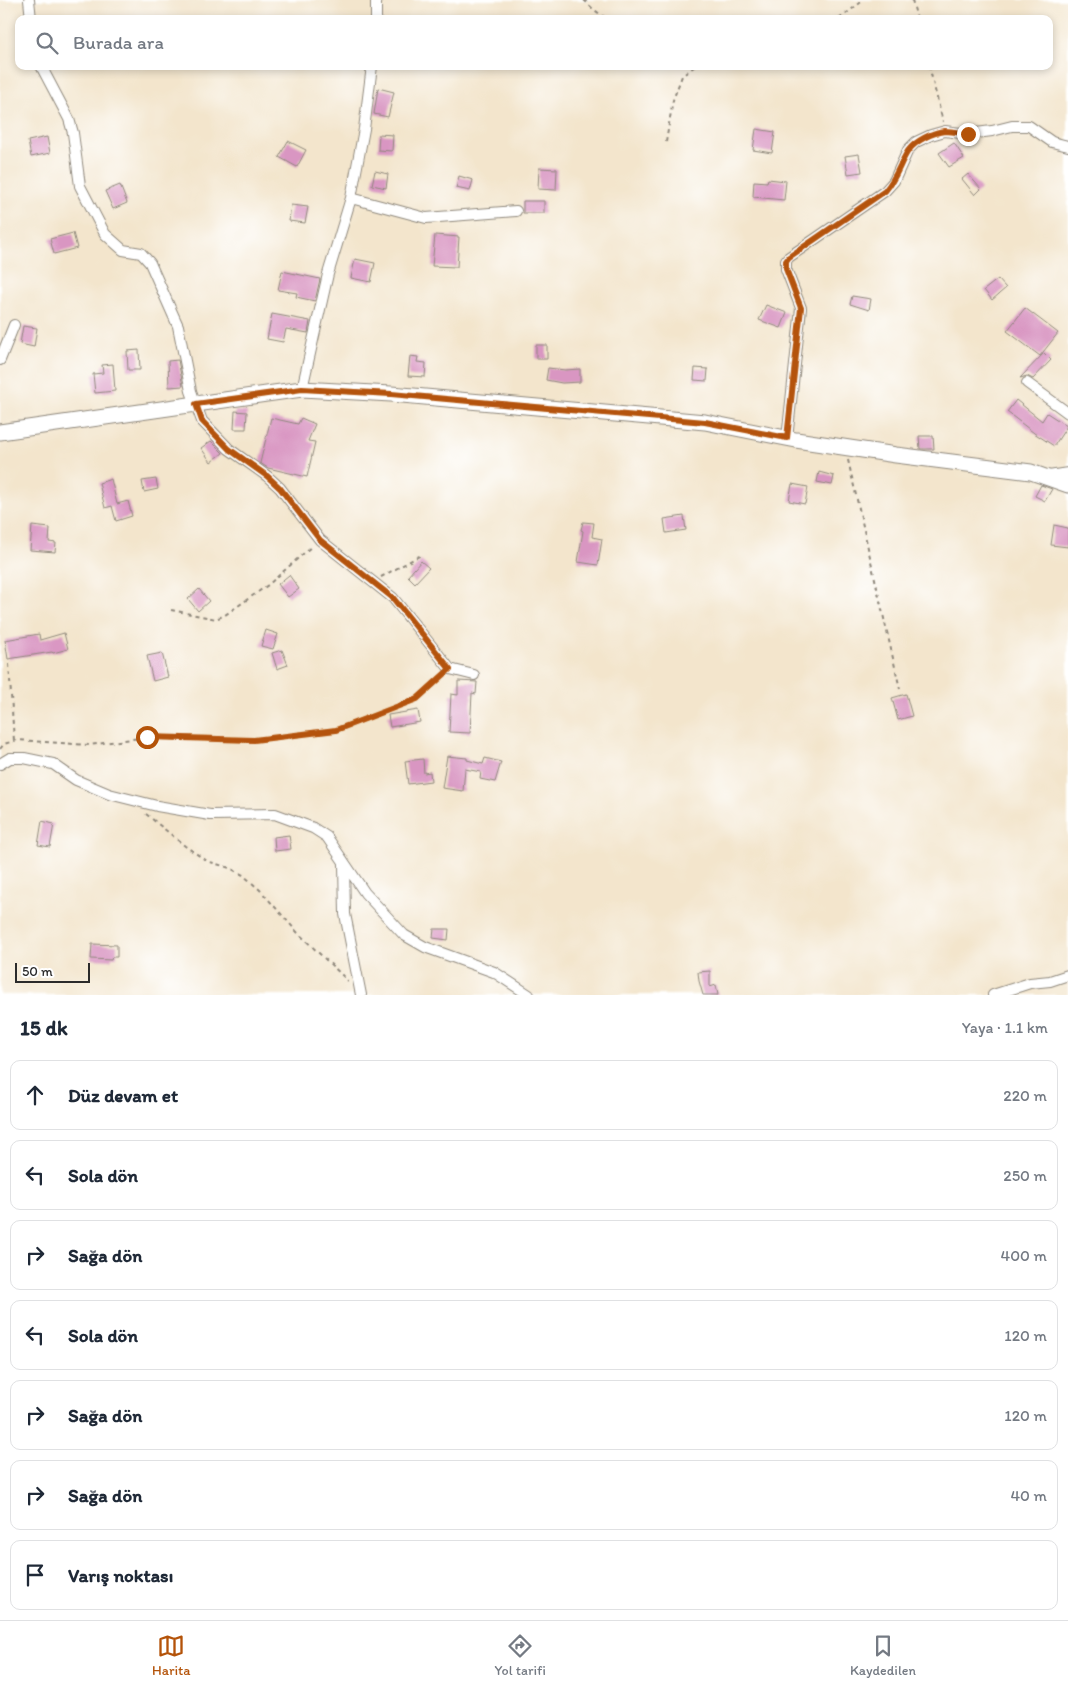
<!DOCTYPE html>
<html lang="tr">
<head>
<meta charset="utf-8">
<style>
	body { margin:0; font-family:Itim,sans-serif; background:#f2f2f3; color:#1f2937 }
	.scale { position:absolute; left:15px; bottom:12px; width:75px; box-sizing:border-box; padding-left:5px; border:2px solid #2b2b2b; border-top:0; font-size:14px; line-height:18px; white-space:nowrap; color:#2b2b2b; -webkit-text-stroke:4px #fff; paint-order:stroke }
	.stop { position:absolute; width:15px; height:15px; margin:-11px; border:4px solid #b45309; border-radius:50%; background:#fff }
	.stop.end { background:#b45309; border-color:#fff; box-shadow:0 1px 5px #0008 }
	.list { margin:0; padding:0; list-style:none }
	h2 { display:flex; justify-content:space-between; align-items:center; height:65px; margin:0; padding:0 20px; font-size:21px }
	h2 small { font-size:16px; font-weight:400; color:#747a83 }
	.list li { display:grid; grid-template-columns:32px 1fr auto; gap:15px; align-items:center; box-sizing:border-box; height:70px; margin:0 10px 10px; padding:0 10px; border:1px solid #e0e1e3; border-radius:10px }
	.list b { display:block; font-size:19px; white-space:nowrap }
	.list em { font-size:16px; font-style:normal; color:#747a83 }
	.icon { flex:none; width:28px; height:28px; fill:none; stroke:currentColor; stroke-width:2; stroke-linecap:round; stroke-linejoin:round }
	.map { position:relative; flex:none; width:1068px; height:995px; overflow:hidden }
	.search { position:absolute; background:#fff; box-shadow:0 2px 8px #0003; left:15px; right:15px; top:15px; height:55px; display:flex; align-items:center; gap:12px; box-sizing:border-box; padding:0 18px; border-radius:10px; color:#747a83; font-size:19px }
	.sheet { height:625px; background:#fff }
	nav { display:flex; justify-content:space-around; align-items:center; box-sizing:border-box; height:70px; border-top:1px solid #e0e1e3; background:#fff; font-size:14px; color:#747a83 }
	nav a { display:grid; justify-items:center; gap:2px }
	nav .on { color:#b45309 }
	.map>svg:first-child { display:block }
	.building { fill:#d996c2 }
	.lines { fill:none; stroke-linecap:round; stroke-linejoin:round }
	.street-casing { stroke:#8f887c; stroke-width:12 }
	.secondary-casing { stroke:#8f887c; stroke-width:17 }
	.path { stroke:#8f887c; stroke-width:2; stroke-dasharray:4 4; stroke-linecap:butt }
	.street { stroke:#fff; stroke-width:10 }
	.secondary { stroke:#fff; stroke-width:15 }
	.route { stroke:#b45309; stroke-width:6 }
</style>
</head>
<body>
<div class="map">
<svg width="1068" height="995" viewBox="0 0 1068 995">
	<rect width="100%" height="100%" fill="#fff"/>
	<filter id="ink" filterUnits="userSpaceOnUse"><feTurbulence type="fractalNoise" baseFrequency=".02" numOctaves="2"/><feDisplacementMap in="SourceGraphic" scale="10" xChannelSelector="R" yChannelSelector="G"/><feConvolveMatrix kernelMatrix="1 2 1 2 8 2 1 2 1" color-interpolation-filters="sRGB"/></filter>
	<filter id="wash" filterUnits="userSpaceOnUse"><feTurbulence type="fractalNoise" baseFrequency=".0096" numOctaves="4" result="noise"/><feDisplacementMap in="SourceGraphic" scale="20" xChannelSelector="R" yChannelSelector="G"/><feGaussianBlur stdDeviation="1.12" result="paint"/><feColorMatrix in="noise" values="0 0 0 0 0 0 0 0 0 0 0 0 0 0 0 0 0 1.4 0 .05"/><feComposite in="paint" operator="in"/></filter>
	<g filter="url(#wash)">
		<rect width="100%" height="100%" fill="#f3e5cc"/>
		<g id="blocks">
			<path class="building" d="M 378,88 L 394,92 L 388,117 L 374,114 Z
				M 756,129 L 775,132 L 772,153 L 753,150 Z
				M 379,134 L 393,135 L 392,151 L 378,150 Z
				M 47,137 L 50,153 L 31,157 L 28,141 Z
				M 288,141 L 306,150 L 297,167 L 279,157 Z
				M 954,143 L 964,158 L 949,167 L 939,153 Z
				M 859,154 L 862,172 L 848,174 L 845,156 Z
				M 539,168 L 557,169 L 556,190 L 538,189 Z
				M 375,171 L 388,174 L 386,188 L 372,185 Z
				M 968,174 L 981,189 L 975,195 L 962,179 Z
				M 459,176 L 473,180 L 470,191 L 456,188 Z
				M 768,179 L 786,181 L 784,200 L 753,197 L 754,181 L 767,182 Z
				M 120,185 L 127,203 L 113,209 L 105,191 Z
				M 523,201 L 544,201 L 544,213 L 523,213 Z
				M 291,205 L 308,207 L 305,223 L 289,221 Z
				M 73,233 L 77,248 L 54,254 L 50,239 Z
				M 435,235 L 459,237 L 457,267 L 432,266 Z
				M 355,259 L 375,263 L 371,282 L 351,278 Z
				M 282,271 L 320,279 L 315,301 L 296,297 L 297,293 L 278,290 Z
				M 998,279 L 1006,288 L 992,300 L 984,290 Z
				M 852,296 L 871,299 L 869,310 L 850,304 Z
				M 766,305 L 787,313 L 781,328 L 759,320 Z
				M 1025,308 L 1058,333 L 1040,356 L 1007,331 Z
				M 272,314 L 310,321 L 308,333 L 286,329 L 283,342 L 267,339 Z
				M 23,326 L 37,328 L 34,347 L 20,344 Z
				M 536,345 L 547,345 L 547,359 L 536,359 Z
				M 139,350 L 140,370 L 128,370 L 127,351 Z
				M 1044,353 L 1051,360 L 1033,379 L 1027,376 L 1020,378 Z
				M 410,356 L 418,357 L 417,362 L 426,363 L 425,377 L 408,376 Z
				M 178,360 L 183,386 L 169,387 L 168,361 Z
				M 113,364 L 115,391 L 95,393 L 93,374 L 103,373 L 102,365 Z
				M 548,368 L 565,370 L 580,369 L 580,382 L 562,383 L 546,380 Z
				M 695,368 L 708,369 L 707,381 L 694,380 Z
				M 1016,400 L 1042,421 L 1047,413 L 1067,426 L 1054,446 L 1034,433 L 1007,412 Z
				M 235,411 L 247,412 L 246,429 L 234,429 Z
				M 271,418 L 298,424 L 301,418 L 315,424 L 308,441 L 315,442 L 307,477 L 268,468 L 260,463 Z
				M 919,436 L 933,436 L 934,449 L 920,449 Z
				M 211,441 L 223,453 L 211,462 L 201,448 Z
				M 819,472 L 834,476 L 832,485 L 817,482 Z
				M 111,479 L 117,504 L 128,501 L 132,516 L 116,521 L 112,506 L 105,508 L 99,483 Z
				M 156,479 L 158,489 L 144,492 L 142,481 Z
				M 792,484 L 808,487 L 805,504 L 789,501 Z
				M 1041,485 L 1052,489 L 1045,501 L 1035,496 Z
				M 684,516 L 686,530 L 666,533 L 664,519 Z
				M 583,522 L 594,523 L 592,537 L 602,539 L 598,565 L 578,562 L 583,531 L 581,530 Z
				M 1054,525 L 1068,528 L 1068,547 L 1051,545 Z
				M 32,526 L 50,528 L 49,542 L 56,543 L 55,552 L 30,550 Z
				M 421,561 L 429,568 L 415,583 L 408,576 Z
				M 289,575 L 299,589 L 288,597 L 278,584 Z
				M 199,589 L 209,601 L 198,611 L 188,599 Z
				M 266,630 L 278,634 L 273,649 L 261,646 Z
				M 64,633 L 68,649 L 53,653 L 52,652 L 8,659 L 5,640 L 39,634 L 40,640 Z
				M 282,650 L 288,665 L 277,669 L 272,653 Z
				M 162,653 L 168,677 L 153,681 L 147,656 Z
				M 458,681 L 477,682 L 476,694 L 472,693 L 470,733 L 449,732 L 451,694 L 458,695 Z
				M 906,694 L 912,716 L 898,720 L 892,698 Z
				M 418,710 L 420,722 L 390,727 L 388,715 Z
				M 447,756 L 467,758 L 467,760 L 483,764 L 485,758 L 501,762 L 495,782 L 480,779 L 481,772 L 465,769 L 463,791 L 442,788 Z
				M 423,759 L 424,773 L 430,772 L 431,781 L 408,784 L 405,761 Z
				M 42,821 L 54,824 L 50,847 L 38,845 Z
				M 289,835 L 291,849 L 275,851 L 274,837 Z
				M 434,929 L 449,929 L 448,940 L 433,938 Z
				M 92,944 L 117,945 L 117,957 L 112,957 L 111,960 L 91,959 Z
				M 710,971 L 710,987 L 716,985 L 718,995 L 703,995 L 699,981 L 698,972 Z"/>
		</g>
	</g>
	<g filter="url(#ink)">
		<use href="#blocks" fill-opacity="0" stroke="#8f887c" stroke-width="1"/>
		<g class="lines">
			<defs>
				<path id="street" d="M 29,0 L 31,19
					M 376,19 L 376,0
					M 41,66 L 69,119 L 73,133 L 80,186 L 105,234 L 123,250 L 141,253 L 150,263 L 178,326 L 191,391 L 202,421 L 229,449 L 267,476 L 280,488 L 320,540 L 393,598 L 450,669 L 474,675
					M 351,198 L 426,218 L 516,211
					M 0,360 L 14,325
					M 1027,383 L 1068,413
					M 302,389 L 328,274 L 351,198 L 364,129 L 372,66
					M 787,439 L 801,308 L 786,269 L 786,261 L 789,257 L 885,191 L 894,181 L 908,150 L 916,142 L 931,135 L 945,131 L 968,134 L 992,131 L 1012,126 L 1029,126 L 1052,142 L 1068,146
					M 1049,476 L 1068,473
					M 0,764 L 10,758 L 24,758 L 53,764 L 76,780 L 109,794 L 157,806 L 210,815 L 275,814 L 313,828 L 327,837 L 365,893 L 404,935 L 425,947 L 494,972 L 529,995
					M 344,864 L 345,914 L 361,995
					M 993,995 L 1030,983 L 1050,981 L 1068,975"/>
				<path id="secondary" d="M 0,432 L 302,389 L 391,394 L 705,422 L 796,440 L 896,455 L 1031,472 L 1068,485"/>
			</defs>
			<use href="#street" class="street-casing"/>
			<use href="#secondary" class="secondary-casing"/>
			<path class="path" d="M 584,0 L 593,9 L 607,19
				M 912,0 L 917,19
				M 839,19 L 864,0
				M 929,66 L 943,122
				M 666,142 L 673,100 L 682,76 L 695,66
				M 848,460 L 900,689
				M 381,577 L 421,555
				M 171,610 L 216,619 L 225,615 L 268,585 L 312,546
				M 9,664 L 14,741
				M 0,749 L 4,744 L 17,740 L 89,745 L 147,737 L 254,740 L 336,730 L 417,699 L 443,675
				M 146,814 L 185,846 L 207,861 L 230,868 L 243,875 L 260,890 L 298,933 L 348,981"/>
			<use href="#street" class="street"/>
			<use href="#secondary" class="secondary"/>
		</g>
	</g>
	<g class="lines" filter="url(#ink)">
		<path class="route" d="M 147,737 L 254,740 L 336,730 L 417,699 L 450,669 L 393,598 L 320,540 L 280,488 L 267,476 L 229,449 L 202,421 L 196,404 L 302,389 L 391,394 L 705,422 L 787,438 L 801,308 L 786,269 L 786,261 L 789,257 L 885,191 C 897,177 899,165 908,151 C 915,141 933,132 945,131 C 952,131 961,133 968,134"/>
	</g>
</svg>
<div class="scale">50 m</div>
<div class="stop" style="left:147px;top:737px"></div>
<div class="stop end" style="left:968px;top:134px"></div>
<div class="search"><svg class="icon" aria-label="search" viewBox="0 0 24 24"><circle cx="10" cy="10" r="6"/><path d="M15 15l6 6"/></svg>Burada ara</div>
</div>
<section class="sheet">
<h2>15 dk<small>Yaya · 1.1 km</small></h2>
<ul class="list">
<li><svg class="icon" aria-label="ahead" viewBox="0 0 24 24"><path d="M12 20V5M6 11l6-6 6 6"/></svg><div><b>Düz devam et</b></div><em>220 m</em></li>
<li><svg class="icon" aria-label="left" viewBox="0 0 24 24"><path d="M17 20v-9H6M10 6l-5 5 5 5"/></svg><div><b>Sola dön</b></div><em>250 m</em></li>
<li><svg class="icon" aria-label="right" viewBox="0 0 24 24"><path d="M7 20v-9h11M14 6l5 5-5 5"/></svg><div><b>Sağa dön</b></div><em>400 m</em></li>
<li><svg class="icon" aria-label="left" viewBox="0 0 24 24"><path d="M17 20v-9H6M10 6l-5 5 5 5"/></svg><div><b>Sola dön</b></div><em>120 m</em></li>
<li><svg class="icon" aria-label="right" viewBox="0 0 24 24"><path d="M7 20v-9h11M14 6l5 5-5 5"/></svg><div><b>Sağa dön</b></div><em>120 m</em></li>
<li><svg class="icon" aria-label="right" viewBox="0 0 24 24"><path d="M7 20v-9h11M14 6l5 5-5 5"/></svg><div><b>Sağa dön</b></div><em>40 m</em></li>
<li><svg class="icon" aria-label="arrive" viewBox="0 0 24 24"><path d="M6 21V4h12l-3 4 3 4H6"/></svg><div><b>Varış noktası</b></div></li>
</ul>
</section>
<nav>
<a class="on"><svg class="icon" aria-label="map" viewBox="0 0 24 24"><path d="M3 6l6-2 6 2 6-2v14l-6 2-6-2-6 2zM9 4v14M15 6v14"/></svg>Harita</a>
<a><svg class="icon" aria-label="directions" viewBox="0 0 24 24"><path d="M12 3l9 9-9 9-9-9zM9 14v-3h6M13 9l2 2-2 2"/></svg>Yol tarifi</a>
<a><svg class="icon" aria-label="saved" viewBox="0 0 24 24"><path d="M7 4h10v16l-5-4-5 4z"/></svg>Kaydedilen</a>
</nav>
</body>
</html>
